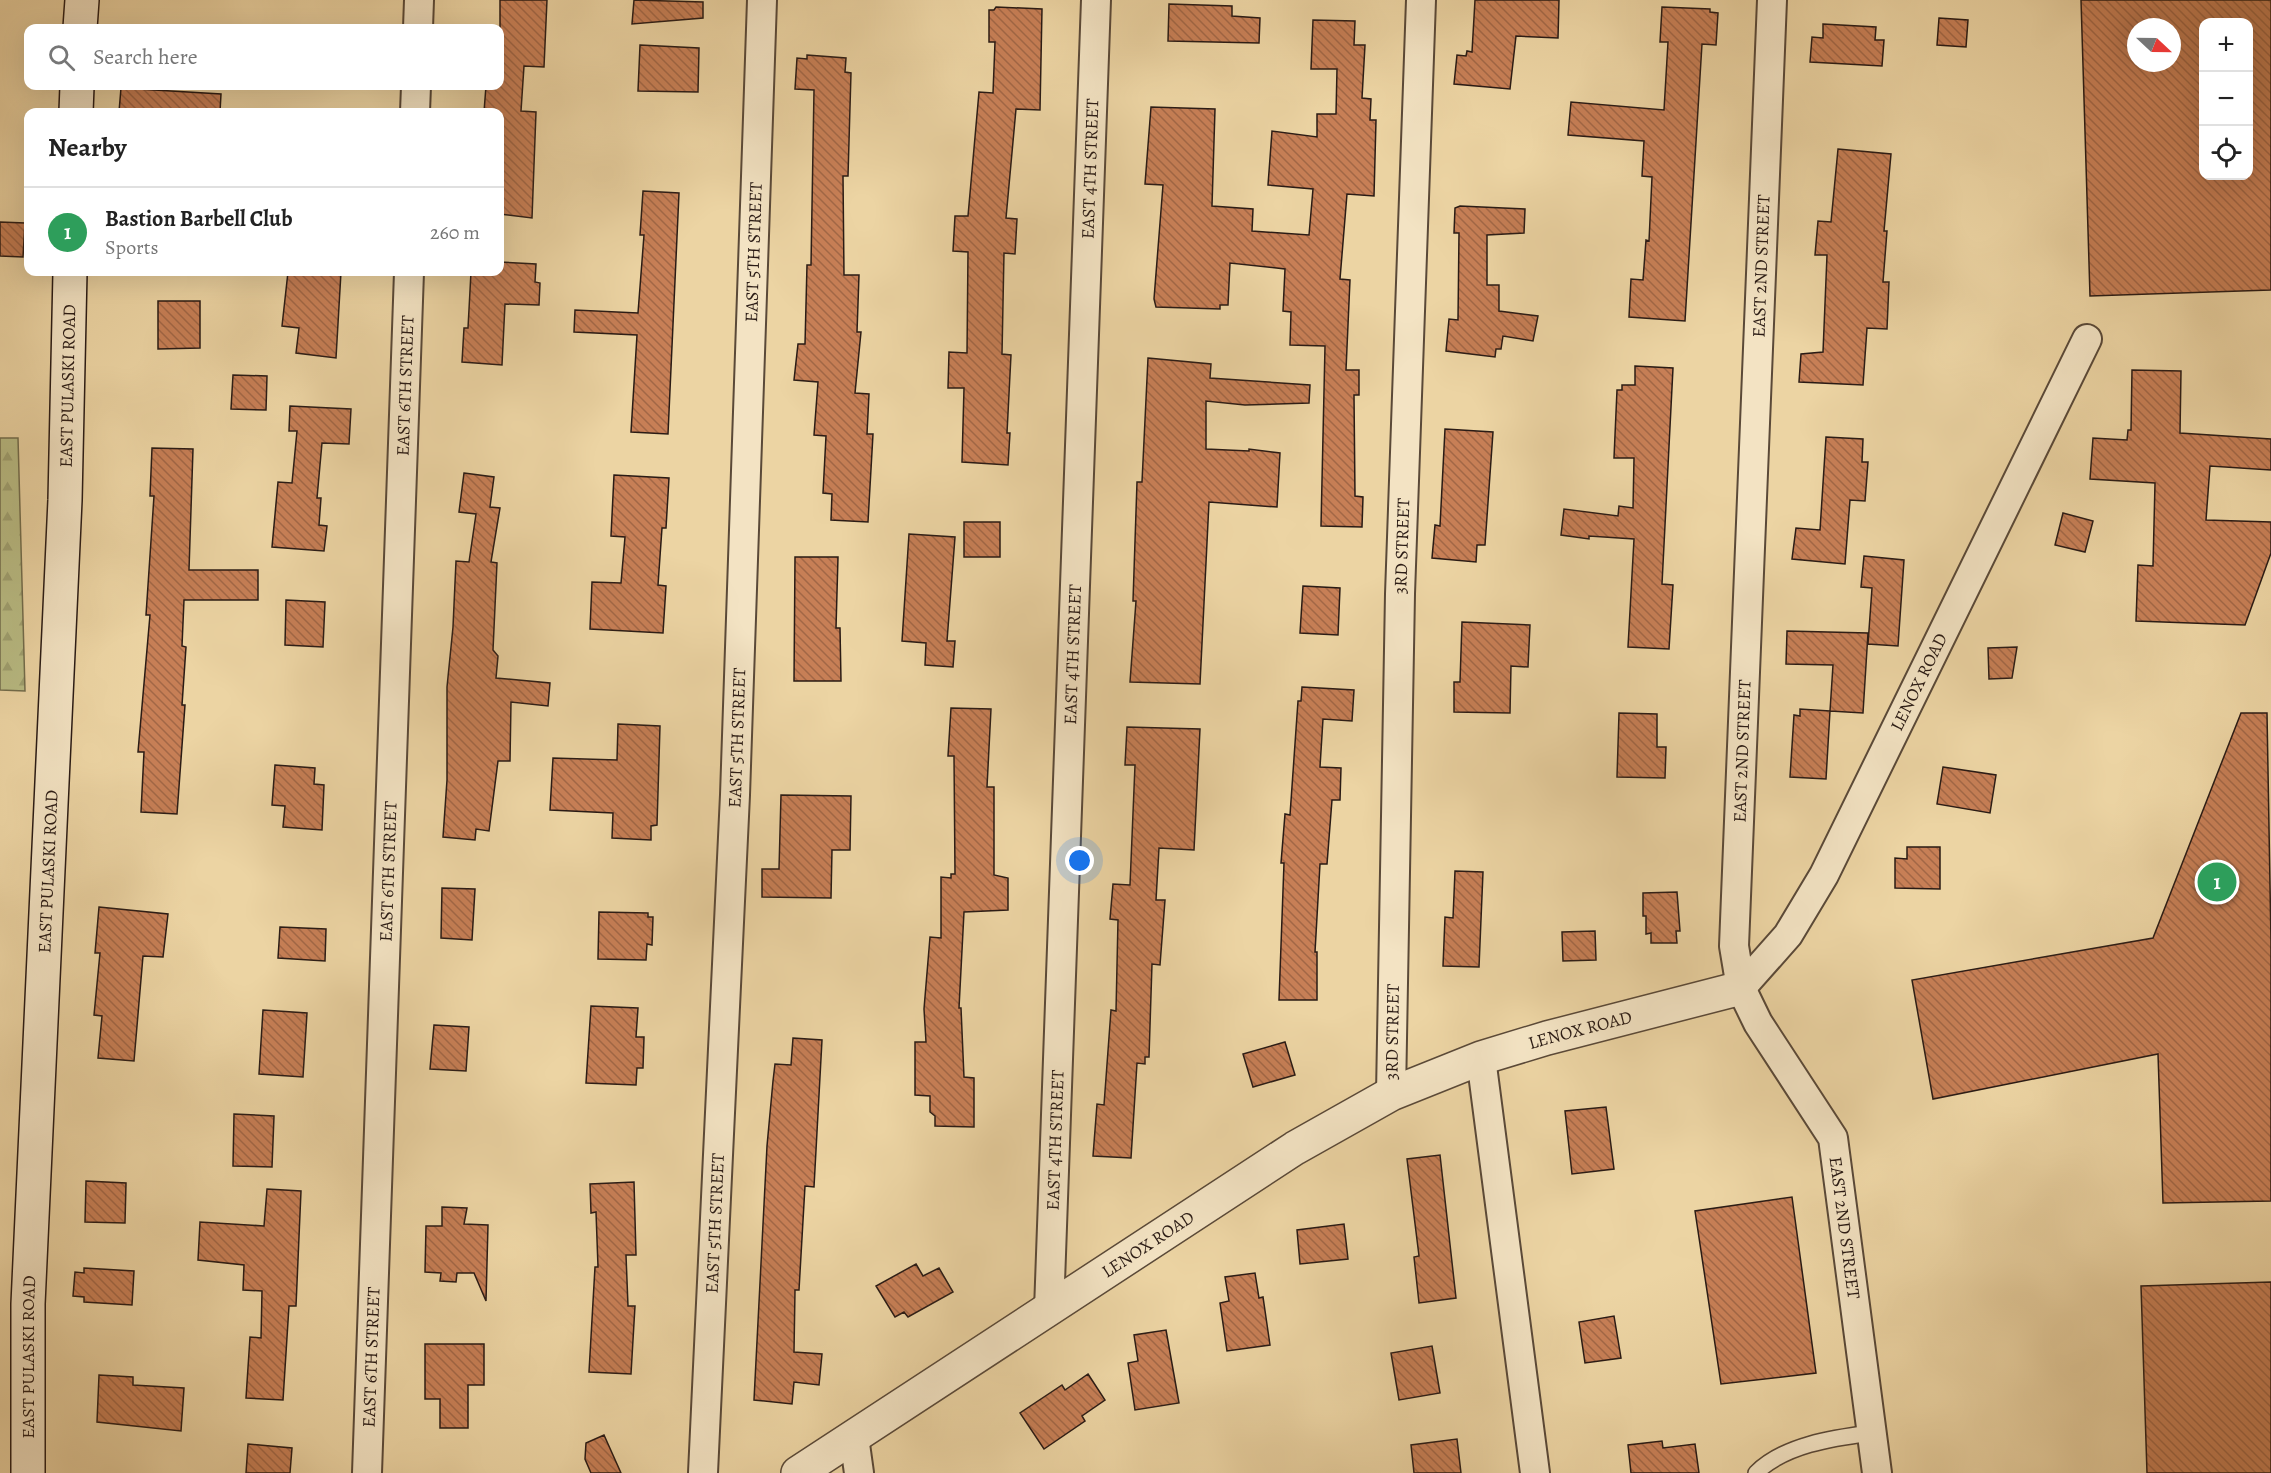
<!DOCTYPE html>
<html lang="en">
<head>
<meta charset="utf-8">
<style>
	body { margin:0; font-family:Alegreya,serif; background:#f6f6f6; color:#222 }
	.controls { position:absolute; right:18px; top:18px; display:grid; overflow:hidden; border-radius:12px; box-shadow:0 6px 24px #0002 }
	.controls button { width:54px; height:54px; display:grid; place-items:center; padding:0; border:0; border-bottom:2px solid #e0e0e0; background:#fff; color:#222; font:30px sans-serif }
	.compass { position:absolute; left:2127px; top:18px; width:54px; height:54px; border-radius:50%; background:#fff; box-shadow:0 6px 24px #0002; rotate:112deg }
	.you { position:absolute; left:1080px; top:861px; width:21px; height:21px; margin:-15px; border:4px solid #fff; border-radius:50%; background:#1a73e8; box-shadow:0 0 0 9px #1a73e833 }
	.badge { display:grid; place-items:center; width:39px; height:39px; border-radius:50%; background:#8f2418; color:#fff; font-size:20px; font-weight:700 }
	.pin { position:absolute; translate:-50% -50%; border:3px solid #fff; box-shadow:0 2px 6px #0006 }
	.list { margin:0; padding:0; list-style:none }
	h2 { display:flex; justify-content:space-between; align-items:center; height:78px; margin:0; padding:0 24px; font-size:26px }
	h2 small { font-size:20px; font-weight:400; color:#767676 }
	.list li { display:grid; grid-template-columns:39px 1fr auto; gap:18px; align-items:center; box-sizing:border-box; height:90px; padding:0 24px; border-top:2px solid #e0e0e0 }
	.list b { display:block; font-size:22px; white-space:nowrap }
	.list p { margin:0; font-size:20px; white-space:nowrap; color:#767676 }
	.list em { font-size:20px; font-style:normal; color:#767676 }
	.icon { flex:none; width:33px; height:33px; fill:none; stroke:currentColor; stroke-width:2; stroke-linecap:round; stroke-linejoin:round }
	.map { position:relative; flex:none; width:2271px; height:1473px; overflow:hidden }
	.search { position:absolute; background:#fff; box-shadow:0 6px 24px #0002; left:24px; top:24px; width:480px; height:66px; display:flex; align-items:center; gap:15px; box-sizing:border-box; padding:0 21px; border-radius:12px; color:#767676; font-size:22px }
	.panel { position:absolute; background:#fff; box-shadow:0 6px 24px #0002; left:24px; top:108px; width:480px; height:168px; border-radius:12px }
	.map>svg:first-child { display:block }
	.forest { fill:url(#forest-firs); stroke:#726c4c; stroke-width:1.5 }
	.building { fill:url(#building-back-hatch); stroke:#2a1b15; stroke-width:1.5; fill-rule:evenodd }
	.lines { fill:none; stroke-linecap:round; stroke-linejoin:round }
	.service-casing { stroke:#5a4938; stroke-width:18 }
	.minor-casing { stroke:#5a4938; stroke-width:32 }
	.tertiary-casing { stroke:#5a4938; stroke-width:36 }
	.secondary-casing { stroke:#2a1b15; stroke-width:36 }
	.service { stroke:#f3e3c3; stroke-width:15 }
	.minor { stroke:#f3e3c3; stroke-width:28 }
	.tertiary { stroke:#f3e3c3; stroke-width:33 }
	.secondary { stroke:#f3e3c3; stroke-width:33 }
	.labels { text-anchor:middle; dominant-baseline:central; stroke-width:4.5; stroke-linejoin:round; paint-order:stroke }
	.street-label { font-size:18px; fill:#2a1b15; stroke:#f3e3c3 }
</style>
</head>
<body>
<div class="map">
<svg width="2271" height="1473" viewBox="0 0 2271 1473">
	<defs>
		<pattern id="forest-firs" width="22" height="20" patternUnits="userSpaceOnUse" patternTransform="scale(1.5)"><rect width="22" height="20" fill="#b9bc84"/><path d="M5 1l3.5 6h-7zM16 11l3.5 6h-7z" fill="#9fa171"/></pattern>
		<pattern id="building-back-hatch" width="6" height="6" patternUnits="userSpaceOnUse" patternTransform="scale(1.5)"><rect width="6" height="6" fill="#c77f56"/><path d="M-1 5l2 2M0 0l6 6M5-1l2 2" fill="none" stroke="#a26746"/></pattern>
	</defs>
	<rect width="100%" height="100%" fill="#ecd4a3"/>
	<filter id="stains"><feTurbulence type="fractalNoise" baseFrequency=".00333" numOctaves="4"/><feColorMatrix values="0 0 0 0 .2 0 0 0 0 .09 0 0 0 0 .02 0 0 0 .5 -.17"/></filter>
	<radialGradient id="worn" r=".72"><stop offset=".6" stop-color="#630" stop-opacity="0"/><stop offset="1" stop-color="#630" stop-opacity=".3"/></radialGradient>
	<path class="forest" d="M 0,438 L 18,438 L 25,691 L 0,690 Z"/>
	<path class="building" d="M 500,0 L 547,0 L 544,67 L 524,66 L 521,111 L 536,112 L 532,218 L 500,214 L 500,112 L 484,112 L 486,86 L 500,86 Z
		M 634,0 L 703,2 L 703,18 L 632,24 Z
		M 1475,0 L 1559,0 L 1558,38 L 1516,36 L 1510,89 L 1454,84 L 1457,55 L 1466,56 L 1467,51 L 1472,52 Z
		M 2081,0 L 2271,0 L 2271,290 L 2090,296 ZM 2204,22 L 2248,22 L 2248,176 L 2204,176 ZM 2136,27 L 2172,27 L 2172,63 L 2136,63 Z
		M 1169,4 L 1232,6 L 1232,16 L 1260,18 L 1259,43 L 1168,41 Z
		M 996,7 L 1042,9 L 1040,110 L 1016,109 L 1006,218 L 1017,219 L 1015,254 L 1004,253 L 1002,354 L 1011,355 L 1007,433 L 1010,433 L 1008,465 L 962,462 L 964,388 L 948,388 L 949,352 L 967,353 L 968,252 L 953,251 L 955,216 L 968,216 L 979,92 L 993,93 L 995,42 L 989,42 L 989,10 L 994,10 Z
		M 1662,7 L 1710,9 L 1710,12 L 1718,13 L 1716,45 L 1702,44 L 1685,321 L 1629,317 L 1631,279 L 1643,280 L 1646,240 L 1649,241 L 1652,177 L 1642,176 L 1644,141 L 1568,135 L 1571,102 L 1664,110 L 1668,42 L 1660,42 Z
		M 1939,18 L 1968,20 L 1966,47 L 1937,45 Z
		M 1313,20 L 1355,21 L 1354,45 L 1365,45 L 1362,98 L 1371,99 L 1370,120 L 1376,120 L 1374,196 L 1347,194 L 1340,279 L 1350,280 L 1346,370 L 1359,370 L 1359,395 L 1354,395 L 1355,496 L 1363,497 L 1362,527 L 1321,526 L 1325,346 L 1290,345 L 1291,312 L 1283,311 L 1285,269 L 1230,263 L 1228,305 L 1220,305 L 1220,309 L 1156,307 L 1154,299 L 1163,185 L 1145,184 L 1151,107 L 1215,109 L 1212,206 L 1253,209 L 1252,231 L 1309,235 L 1313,189 L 1268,185 L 1272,131 L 1317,137 L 1317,114 L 1336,114 L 1337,69 L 1311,69 Z
		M 1823,24 L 1876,27 L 1875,40 L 1884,40 L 1882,66 L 1810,62 L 1812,37 L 1823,38 Z
		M 640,45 L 699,48 L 698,92 L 638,91 Z
		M 807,55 L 846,58 L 845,72 L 851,73 L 848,176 L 843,176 L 844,275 L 859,275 L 857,332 L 861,332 L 855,393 L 869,394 L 867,434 L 873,434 L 868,522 L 831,520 L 832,494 L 823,493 L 826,436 L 814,435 L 818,382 L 794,380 L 798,344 L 805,344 L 807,265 L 811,265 L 814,90 L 795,89 L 797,58 L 807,59 Z
		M 121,88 L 221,94 L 220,112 L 119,112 Z
		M 1838,149 L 1891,154 L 1884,231 L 1887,231 L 1883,282 L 1889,282 L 1887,329 L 1867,328 L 1863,385 L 1799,382 L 1801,354 L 1823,352 L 1827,255 L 1815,255 L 1818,221 L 1831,222 Z
		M 643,191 L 679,193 L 668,434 L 631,432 L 637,335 L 574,332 L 575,310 L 638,313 L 644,235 L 640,235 Z
		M 1460,206 L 1525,209 L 1524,233 L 1487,235 L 1487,285 L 1499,285 L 1499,311 L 1538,316 L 1533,341 L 1503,336 L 1501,349 L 1496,349 L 1495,357 L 1446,351 L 1449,319 L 1458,320 L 1459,233 L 1454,233 L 1455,208 Z
		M 0,222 L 25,223 L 23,257 L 0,256 Z
		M 500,262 L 536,264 L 535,282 L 540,283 L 539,305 L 505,304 L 502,365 L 462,362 L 464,328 L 468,328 L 471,272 L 500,272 Z
		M 288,272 L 341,272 L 336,358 L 296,353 L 299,328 L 282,326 Z
		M 158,301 L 200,301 L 200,348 L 158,349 Z
		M 1148,358 L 1211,364 L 1210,378 L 1310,385 L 1309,403 L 1245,405 L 1206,401 L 1206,449 L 1249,451 L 1249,449 L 1280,453 L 1277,507 L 1209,502 L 1200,684 L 1130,682 L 1136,601 L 1133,601 L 1137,482 L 1142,482 Z
		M 1635,366 L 1673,368 L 1662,584 L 1673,585 L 1669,649 L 1628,647 L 1634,539 L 1589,536 L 1589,539 L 1561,535 L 1564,509 L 1618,516 L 1619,506 L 1633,508 L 1634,458 L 1614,458 L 1617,390 L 1622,390 L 1622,385 L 1635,385 Z
		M 2132,370 L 2181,371 L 2180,433 L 2271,439 L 2271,470 L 2210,466 L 2206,520 L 2271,522 L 2271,553 L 2245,625 L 2136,621 L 2138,565 L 2153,566 L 2155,483 L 2090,479 L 2093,438 L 2127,440 L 2128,430 L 2131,430 Z
		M 233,375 L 267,376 L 266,410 L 231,409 Z
		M 290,406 L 351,409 L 349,444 L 322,443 L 317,498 L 321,498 L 319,525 L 327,526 L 324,551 L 272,547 L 278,482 L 292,483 L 297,431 L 289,431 Z
		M 1445,429 L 1493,432 L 1485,545 L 1477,545 L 1476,562 L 1432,558 L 1435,525 L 1440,526 Z
		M 1826,437 L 1863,439 L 1862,462 L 1868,462 L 1865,501 L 1850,500 L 1845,564 L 1792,559 L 1796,528 L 1820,530 Z
		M 152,448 L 193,449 L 189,570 L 258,570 L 258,600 L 184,600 L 182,646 L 186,647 L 182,705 L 185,705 L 177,814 L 141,812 L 144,752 L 138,752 L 150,615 L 146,615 L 154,496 L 150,496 Z
		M 464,473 L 494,477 L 490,507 L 500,508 L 491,562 L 497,563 L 493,650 L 498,656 L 496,678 L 550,683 L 548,706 L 511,702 L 510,761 L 498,761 L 489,831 L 476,829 L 475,840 L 443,837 L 447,780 L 447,687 L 453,627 L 456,561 L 469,562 L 476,514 L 459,512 Z
		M 614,475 L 669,478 L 666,528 L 662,528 L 658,585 L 666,586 L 663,633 L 590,629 L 592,582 L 621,583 L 625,537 L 611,536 Z
		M 2063,513 L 2093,521 L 2085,552 L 2055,545 Z
		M 964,522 L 1000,522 L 1000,557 L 964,557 Z
		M 909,534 L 955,537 L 947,641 L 955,641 L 953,667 L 925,665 L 926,643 L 902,641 Z
		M 1864,556 L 1904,560 L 1898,646 L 1868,644 L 1872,588 L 1861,587 Z
		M 795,557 L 838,557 L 836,628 L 840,628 L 841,681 L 794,681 Z
		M 1303,586 L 1340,588 L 1338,635 L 1300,633 Z
		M 286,600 L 325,602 L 323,647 L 285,645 Z
		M 1462,622 L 1530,625 L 1528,667 L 1511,666 L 1510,713 L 1454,712 L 1454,682 L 1460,682 Z
		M 1787,631 L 1868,633 L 1863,713 L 1830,711 L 1826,779 L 1790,777 L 1794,715 L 1800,716 L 1800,709 L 1830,711 L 1833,665 L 1786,664 Z
		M 2017,647 L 2012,678 L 1989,679 L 1988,648 Z
		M 1302,687 L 1354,690 L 1352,721 L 1323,719 L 1320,767 L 1341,768 L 1340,800 L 1332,800 L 1327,864 L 1320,864 L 1315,952 L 1317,952 L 1317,1000 L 1279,1000 L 1284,863 L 1281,863 L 1285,814 L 1290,815 L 1298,701 L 1301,701 Z
		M 951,708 L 991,709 L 987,787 L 994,787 L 994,875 L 1008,878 L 1008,910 L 964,912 L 959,1008 L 961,1008 L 964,1077 L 974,1078 L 974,1127 L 935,1126 L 935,1116 L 930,1112 L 930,1096 L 915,1095 L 915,1042 L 926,1042 L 924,1009 L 930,937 L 941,938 L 941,877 L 951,878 L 951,874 L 955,874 L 954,756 L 948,756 Z
		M 1619,713 L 1657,714 L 1657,747 L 1666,747 L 1665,778 L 1617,777 Z
		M 2241,713 L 2267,713 L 2271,942 L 2271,1201 L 2163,1203 L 2158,1054 L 1933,1099 L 1912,980 L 2153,938 Z
		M 618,724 L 660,726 L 657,825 L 651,826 L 651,840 L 612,838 L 613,813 L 550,810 L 553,758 L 617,760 Z
		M 1127,727 L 1200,729 L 1194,850 L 1159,848 L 1156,900 L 1165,900 L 1160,965 L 1152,964 L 1149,1057 L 1145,1057 L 1145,1064 L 1137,1063 L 1131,1158 L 1093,1156 L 1097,1104 L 1104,1105 L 1111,1010 L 1116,1011 L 1118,920 L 1110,919 L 1113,884 L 1130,885 L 1135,765 L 1125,765 Z
		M 275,765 L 315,768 L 314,784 L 324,785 L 322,830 L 283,827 L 285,806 L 272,805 Z
		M 1943,767 L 1996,775 L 1990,813 L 1937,804 Z
		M 781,795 L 851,796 L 850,850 L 832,850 L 831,898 L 762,897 L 762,869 L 779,869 Z
		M 1907,847 L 1940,847 L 1940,889 L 1895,888 L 1895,858 L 1907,859 Z
		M 1455,871 L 1483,872 L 1479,967 L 1443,966 L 1445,917 L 1453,918 Z
		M 442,888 L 475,889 L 472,940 L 441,938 Z
		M 1677,892 L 1680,931 L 1676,931 L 1677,943 L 1651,943 L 1651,933 L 1646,934 L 1646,916 L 1643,916 L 1643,893 Z
		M 99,907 L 168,914 L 163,957 L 143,956 L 134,1061 L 98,1058 L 102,1016 L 94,1015 L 100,953 L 95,953 Z
		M 599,912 L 648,913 L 648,917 L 653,917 L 652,945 L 647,944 L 646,960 L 598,959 Z
		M 280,927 L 326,929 L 325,961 L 278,958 Z
		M 1595,931 L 1596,960 L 1563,961 L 1562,932 Z
		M 591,1006 L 638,1008 L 636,1037 L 644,1037 L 643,1068 L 637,1068 L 636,1085 L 586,1083 Z
		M 263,1010 L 307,1013 L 303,1077 L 259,1074 Z
		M 434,1025 L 469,1027 L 466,1071 L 430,1069 Z
		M 793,1038 L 822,1040 L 814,1187 L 805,1186 L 799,1290 L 795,1290 L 794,1352 L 822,1354 L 819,1385 L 794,1382 L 792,1404 L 754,1400 L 767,1146 L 773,1081 L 775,1064 L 791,1065 Z
		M 1285,1042 L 1295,1075 L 1253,1087 L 1243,1054 Z
		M 1606,1107 L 1614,1169 L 1572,1174 L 1565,1111 Z
		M 234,1114 L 274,1116 L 272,1167 L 233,1166 Z
		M 1440,1155 L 1456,1298 L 1419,1303 L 1414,1257 L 1419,1256 L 1407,1159 Z
		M 86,1181 L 126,1183 L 125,1223 L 85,1222 Z
		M 634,1182 L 636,1255 L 626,1255 L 628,1306 L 635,1306 L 631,1374 L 589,1372 L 595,1267 L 598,1267 L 596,1212 L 591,1213 L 590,1184 Z
		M 267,1189 L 301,1191 L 296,1306 L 289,1306 L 283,1400 L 246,1398 L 250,1337 L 261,1338 L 262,1291 L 243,1290 L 244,1265 L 198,1260 L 200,1222 L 264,1226 Z
		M 1792,1197 L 1816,1373 L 1721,1384 L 1695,1211 Z
		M 442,1207 L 467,1208 L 464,1224 L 488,1225 L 486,1301 L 474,1273 L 457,1273 L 456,1282 L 440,1281 L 441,1273 L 425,1272 L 426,1226 L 442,1226 Z
		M 1344,1224 L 1348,1259 L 1300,1264 L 1297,1230 Z
		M 916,1264 L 923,1276 L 939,1268 L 953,1292 L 908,1317 L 904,1312 L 895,1317 L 876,1286 Z
		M 84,1268 L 134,1271 L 132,1305 L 84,1302 L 84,1297 L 73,1296 L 75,1272 L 84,1273 Z
		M 1255,1273 L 1259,1298 L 1263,1297 L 1270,1345 L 1227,1351 L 1220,1303 L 1229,1301 L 1225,1277 Z
		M 2271,1282 L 2271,1473 L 2147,1473 L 2141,1286 Z
		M 1614,1316 L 1621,1358 L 1585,1363 L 1579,1322 Z
		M 1166,1330 L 1179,1403 L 1135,1410 L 1128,1363 L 1138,1361 L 1134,1335 Z
		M 425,1344 L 484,1344 L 484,1385 L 468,1385 L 468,1428 L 440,1428 L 440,1399 L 425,1399 Z
		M 1432,1346 L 1440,1393 L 1399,1400 L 1391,1353 Z
		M 1088,1374 L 1105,1400 L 1082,1416 L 1085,1421 L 1044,1449 L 1020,1413 L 1062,1385 L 1065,1390 Z
		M 99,1375 L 133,1377 L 133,1385 L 184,1388 L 181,1431 L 97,1422 Z
		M 604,1435 L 621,1473 L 591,1473 L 585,1459 L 586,1443 Z
		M 1457,1439 L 1461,1473 L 1414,1473 L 1411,1445 Z
		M 1662,1441 L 1663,1448 L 1695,1444 L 1699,1473 L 1631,1473 L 1628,1445 Z
		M 248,1444 L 292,1448 L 290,1473 L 246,1473 Z"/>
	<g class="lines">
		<defs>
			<path id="service" d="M 1756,1473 C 1784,1445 1833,1438 1871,1433"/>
			<g id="minor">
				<path id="s1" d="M 1772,0 L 1734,946 L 1741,988 L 1758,1023 L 1833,1138 L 1877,1473"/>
				<path d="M 418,28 L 419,0"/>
				<path d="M 415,112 L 416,86"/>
				<path id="s2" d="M 1741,988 L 1788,935 L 1824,875 L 2087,339"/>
				<path d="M 1481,1058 L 1535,1473"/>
				<path id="s3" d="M 1391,1094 L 1400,594 L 1421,0"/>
				<path id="s4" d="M 1049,1310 L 1096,0"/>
				<path d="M 854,1437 L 859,1473"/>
				<path id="s5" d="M 367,1473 L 409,272"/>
				<path id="s6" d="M 703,1473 L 735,795 L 762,0"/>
			</g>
			<g id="tertiary">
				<path id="s7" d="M 798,1473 L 1295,1148 L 1391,1094 L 1481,1058 L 1547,1038 L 1741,988"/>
			</g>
			<g id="secondary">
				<path d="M 80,28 L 82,0"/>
				<path d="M 76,112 L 77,86"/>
				<path id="s8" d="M 28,1473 L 28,1304 L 65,500 L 70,272"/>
			</g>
		</defs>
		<use href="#service" class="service-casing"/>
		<use href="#minor" class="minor-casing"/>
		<use href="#tertiary" class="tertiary-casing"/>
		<use href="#secondary" class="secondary-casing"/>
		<use href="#service" class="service"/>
		<use href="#minor" class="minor"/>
		<use href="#tertiary" class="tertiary"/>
		<use href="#secondary" class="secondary"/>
	</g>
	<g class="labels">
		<g class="street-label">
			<text stroke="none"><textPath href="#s4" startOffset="1142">EAST 4TH STREET</textPath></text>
			<text stroke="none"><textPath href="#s6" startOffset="1222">EAST 5TH STREET</textPath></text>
			<text transform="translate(1761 266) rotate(-88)">EAST 2ND STREET</text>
			<text stroke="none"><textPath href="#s8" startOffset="1088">EAST PULASKI ROAD</textPath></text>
			<text stroke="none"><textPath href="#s5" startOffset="1088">EAST 6TH STREET</textPath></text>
			<text stroke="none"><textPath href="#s3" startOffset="548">3RD STREET</textPath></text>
			<text stroke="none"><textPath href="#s4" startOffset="656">EAST 4TH STREET</textPath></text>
			<text stroke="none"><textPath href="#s2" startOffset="356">LENOX ROAD</textPath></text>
			<text stroke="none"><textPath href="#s6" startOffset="736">EAST 5TH STREET</textPath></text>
			<text transform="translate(1742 751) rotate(-88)">EAST 2ND STREET</text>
			<text stroke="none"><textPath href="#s8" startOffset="602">EAST PULASKI ROAD</textPath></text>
			<text stroke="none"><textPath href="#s5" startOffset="602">EAST 6TH STREET</textPath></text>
			<text stroke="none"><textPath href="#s7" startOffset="904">LENOX ROAD</textPath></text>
			<text stroke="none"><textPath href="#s3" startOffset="62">3RD STREET</textPath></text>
			<text stroke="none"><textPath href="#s4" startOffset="170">EAST 4TH STREET</textPath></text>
			<text stroke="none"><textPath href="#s6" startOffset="250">EAST 5TH STREET</textPath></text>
			<text stroke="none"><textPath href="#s1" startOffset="1256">EAST 2ND STREET</textPath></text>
			<text stroke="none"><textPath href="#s7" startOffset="418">LENOX ROAD</textPath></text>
			<text stroke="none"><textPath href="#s8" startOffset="116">EAST PULASKI ROAD</textPath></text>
			<text stroke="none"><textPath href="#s5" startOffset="116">EAST 6TH STREET</textPath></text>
		</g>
	</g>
	<rect width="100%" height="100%" filter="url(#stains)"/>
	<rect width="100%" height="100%" fill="url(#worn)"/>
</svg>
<div class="controls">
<button>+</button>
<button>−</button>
<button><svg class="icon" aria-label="locate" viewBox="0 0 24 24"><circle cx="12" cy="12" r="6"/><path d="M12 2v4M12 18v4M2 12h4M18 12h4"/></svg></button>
</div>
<svg class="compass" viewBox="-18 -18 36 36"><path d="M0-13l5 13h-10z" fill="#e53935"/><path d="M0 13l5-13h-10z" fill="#767676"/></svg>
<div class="you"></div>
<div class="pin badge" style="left:2217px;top:882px;background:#2e9e5b">1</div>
<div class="search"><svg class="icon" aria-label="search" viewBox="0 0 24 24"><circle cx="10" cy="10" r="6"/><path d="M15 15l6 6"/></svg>Search here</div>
<section class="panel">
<h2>Nearby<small></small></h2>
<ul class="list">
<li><span class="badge" style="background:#2e9e5b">1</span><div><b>Bastion Barbell Club</b><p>Sports</p></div><em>260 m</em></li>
</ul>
</section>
</div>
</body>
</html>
